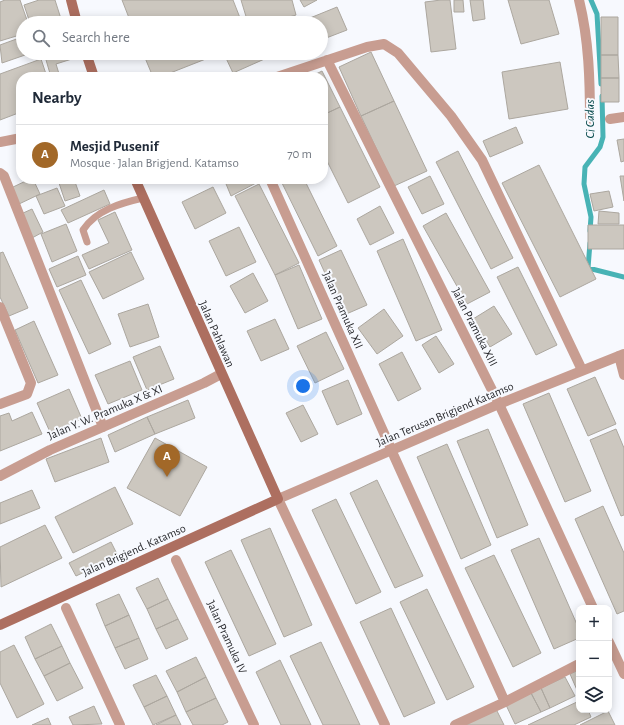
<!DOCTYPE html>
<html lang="en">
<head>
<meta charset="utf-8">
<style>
	body { margin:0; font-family:"Alegreya Sans",sans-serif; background:#f2f2f3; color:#1f2937 }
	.controls { position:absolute; right:12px; bottom:12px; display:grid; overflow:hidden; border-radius:8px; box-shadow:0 2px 10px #0003 }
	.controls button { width:36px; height:36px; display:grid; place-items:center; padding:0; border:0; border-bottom:1px solid #e0e1e3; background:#fff; color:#1f2937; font:20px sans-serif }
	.you { position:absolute; left:303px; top:386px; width:14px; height:14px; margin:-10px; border:3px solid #fff; border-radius:50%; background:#1a73e8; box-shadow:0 0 0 6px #1a73e833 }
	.badge { display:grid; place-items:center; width:26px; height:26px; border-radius:50%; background:#a26828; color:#fff; font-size:13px; font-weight:700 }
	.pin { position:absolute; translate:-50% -33px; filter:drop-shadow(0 1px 2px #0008) }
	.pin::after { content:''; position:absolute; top:21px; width:14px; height:12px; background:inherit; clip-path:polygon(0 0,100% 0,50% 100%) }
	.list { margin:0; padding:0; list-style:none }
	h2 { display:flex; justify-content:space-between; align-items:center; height:52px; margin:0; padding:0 16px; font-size:17px }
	h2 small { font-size:13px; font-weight:400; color:#747a83 }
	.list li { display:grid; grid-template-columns:26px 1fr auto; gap:12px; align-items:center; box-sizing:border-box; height:60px; padding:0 16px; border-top:1px solid #e0e1e3 }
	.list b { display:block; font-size:15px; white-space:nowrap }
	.list p { margin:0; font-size:13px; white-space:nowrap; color:#747a83 }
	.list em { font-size:13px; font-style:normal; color:#747a83 }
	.icon { flex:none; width:22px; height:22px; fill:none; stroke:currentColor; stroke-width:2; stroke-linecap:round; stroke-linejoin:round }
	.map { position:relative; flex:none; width:624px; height:725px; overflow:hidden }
	.search { position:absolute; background:#fff; box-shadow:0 2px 10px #0003; left:16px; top:16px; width:312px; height:44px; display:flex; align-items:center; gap:10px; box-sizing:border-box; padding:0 14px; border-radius:22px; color:#747a83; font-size:15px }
	.panel { position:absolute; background:#fff; box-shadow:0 2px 10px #0003; left:16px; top:72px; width:312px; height:112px; border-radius:16px }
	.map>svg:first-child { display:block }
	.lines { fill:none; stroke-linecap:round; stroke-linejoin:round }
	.stream { stroke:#48b3b5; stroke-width:5 }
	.building { fill:#ccc7bf; stroke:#aca79f }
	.service { stroke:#c89d91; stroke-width:7 }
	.minor { stroke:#c89d91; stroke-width:10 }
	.tertiary { stroke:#c89d91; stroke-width:10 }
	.secondary { stroke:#ad6f60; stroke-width:10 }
	.labels { text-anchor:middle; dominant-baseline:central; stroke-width:4; stroke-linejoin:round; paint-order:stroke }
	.street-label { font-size:12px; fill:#292a2e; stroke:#f7f9fe }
	.water-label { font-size:13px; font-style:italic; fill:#004547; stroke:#f7f9fe }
</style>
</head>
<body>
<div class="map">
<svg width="624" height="725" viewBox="0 0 624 725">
	<rect width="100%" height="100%" fill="#f7f9fe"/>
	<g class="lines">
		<path class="stream" d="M 591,0 L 597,14 L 601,84
			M 590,231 L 591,217 L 584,184 L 585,167 L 600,147 L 603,137 L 602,96
			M 590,243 L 588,268 L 624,277"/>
	</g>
	<path class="building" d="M 5,0 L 20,0 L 28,23 L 23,23 L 23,34 L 0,41 L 0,2 Z
		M 39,0 L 55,0 L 62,22 L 30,23 L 24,5 Z
		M 122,0 L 233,0 L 242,23 L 131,23 Z
		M 241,0 L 292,0 L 296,15 L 269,23 L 248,23 Z
		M 300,0 L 317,0 L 304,7 Z
		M 441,0 L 450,0 L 456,49 L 431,52 L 425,2 Z
		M 454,0 L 463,0 L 464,12 L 454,12 Z
		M 470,0 L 483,0 L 485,19 L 473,21 Z
		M 508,0 L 549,0 L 559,34 L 521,44 Z
		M 337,7 L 347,30 L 321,40 L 321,23 L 312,23 L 310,18 Z
		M 601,17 L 618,17 L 618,55 L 601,55 Z
		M 22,37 L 23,53 L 28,54 L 2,63 L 0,45 Z
		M 371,52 L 394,101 L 361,116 L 339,67 Z
		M 44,53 L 73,53 L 75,58 L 56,64 L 60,77 L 51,77 Z
		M 143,53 L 221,53 L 160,77 L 153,77 Z
		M 233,53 L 278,53 L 233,73 L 225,56 Z
		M 601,55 L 618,55 L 619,78 L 601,78 Z
		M 41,59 L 47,77 L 21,77 L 21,112 L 0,120 L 0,74 Z
		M 560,62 L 568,109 L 509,119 L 502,72 Z
		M 322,71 L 340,107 L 323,115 L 323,77 L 310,77 Z
		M 601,78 L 619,78 L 619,102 L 601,102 Z
		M 394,101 L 427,171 L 394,186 L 361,116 Z
		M 340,107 L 380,187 L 348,203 L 323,153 L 323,115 Z
		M 516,127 L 523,143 L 490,157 L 483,141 Z
		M 624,139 L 624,161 L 621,162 L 617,140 Z
		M 458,151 L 513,258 L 491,269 L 436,162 Z
		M 539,165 L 596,279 L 560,297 L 502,183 Z
		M 430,176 L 444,204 L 422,214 L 408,187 Z
		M 620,176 L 624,176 L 624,201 Z
		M 30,179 L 33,179 L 40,194 L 19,204 L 11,188 Z
		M 49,179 L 62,179 L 51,183 Z
		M 70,179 L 74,179 L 80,196 L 65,201 L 59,183 Z
		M 224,179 L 256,179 L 258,182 L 231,196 Z
		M 280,179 L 304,179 L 337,246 L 318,256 Z
		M 259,184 L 299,263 L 275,275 L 235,196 Z
		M 213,187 L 226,213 L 195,229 L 182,202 Z
		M 57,188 L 65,206 L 44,214 L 36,196 Z
		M 104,190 L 110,204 L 68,223 L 61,210 Z
		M 609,191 L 613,207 L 594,211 L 590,194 Z
		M 380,206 L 394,233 L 370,245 L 357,219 Z
		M 32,209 L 43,232 L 32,238 L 21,214 Z
		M 599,211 L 619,213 L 619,224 L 598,224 Z
		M 115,212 L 132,250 L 89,269 L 82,255 L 109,243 L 98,220 Z
		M 446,213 L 490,292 L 467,304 L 423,226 Z
		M 66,224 L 77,251 L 52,262 L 41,234 Z
		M 588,225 L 624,225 L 624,249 L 588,249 Z
		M 239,227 L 256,262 L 226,276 L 209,241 Z
		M 403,239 L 442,330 L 416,341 L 377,251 Z
		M 341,250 L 367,305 L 344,315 L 319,260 Z
		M 3,252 L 28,308 L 9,316 L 0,297 L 0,253 Z
		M 131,252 L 144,279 L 103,299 L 89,272 Z
		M 78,256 L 86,275 L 57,287 L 49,269 Z
		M 299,265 L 322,319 L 298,329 L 275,275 Z
		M 518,267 L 557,345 L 536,355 L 497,277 Z
		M 253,273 L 268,301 L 245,313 L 230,286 Z
		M 81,280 L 111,344 L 89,354 L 59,290 Z
		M 148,304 L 159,337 L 130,347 L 118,314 Z
		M 494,306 L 512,334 L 490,347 L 473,319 Z
		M 384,309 L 403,336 L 377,354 L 358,328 Z
		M 275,319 L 289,349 L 261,361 L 247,331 Z
		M 34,321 L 58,375 L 38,383 L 15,330 Z
		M 326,332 L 344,369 L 315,383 L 297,346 Z
		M 436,336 L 454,364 L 439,373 L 422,345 Z
		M 160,346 L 174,379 L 147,390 L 133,357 Z
		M 402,352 L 421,389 L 398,401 L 379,364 Z
		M 130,361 L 142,390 L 108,404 L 95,375 Z
		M 595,377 L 616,424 L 588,436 L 567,389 Z
		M 348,380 L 362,414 L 337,425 L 322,391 Z
		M 69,389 L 82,419 L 50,432 L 37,403 Z
		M 549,393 L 591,491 L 565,502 L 523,404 Z
		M 188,400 L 195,418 L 155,434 L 147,417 Z
		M 303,405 L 318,434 L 301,442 L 286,413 Z
		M 32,412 L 42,434 L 0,451 L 0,416 L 9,413 L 12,421 Z
		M 147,417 L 155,434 L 115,452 L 108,435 Z
		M 488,429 L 528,525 L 497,538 L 457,441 Z
		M 616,429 L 624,448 L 624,515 L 621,516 L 590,440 Z
		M 101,438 L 109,462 L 55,482 L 46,459 Z
		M 155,438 L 207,467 L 180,516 L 127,488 Z
		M 447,444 L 491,545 L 461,559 L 417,457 Z
		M 377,480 L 423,576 L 395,588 L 350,493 Z
		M 115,487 L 133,524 L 73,553 L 55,517 Z
		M 32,490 L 40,508 L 0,524 L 0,503 Z
		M 336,499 L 381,592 L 356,604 L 312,510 Z
		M 603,506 L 624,553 L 624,611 L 617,614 L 575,519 Z
		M 45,525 L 62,558 L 1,587 L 0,547 Z
		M 270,528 L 312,625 L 284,637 L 241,540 Z
		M 539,538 L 579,629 L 579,638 L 554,649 L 511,550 Z
		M 111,542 L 118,556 L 76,576 L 69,563 Z
		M 231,550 L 276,644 L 249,656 L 205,562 Z
		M 494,555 L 541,653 L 513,667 L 465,568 Z
		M 158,578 L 168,599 L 147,609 L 136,588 Z
		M 427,589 L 474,687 L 447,700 L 400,602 Z
		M 119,594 L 129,615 L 105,626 L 96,604 Z
		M 168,599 L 178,619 L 156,629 L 147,609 Z
		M 391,608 L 435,703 L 404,717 L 360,622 Z
		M 129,615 L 139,638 L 115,648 L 105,626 Z
		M 178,619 L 188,639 L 166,649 L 156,629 Z
		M 51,624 L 62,646 L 35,659 L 25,637 Z
		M 139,638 L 148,659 L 125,669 L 115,648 Z
		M 321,642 L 360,725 L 323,725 L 290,656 Z
		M 14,645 L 44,704 L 17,718 L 0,683 L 0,652 Z
		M 62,646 L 70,663 L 44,676 L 35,659 Z
		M 196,657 L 206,677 L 177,692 L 166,671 Z
		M 280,660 L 311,725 L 281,725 L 256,672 Z
		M 70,663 L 83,688 L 57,701 L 44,676 Z
		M 579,670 L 579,690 L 577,690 L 570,674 Z
		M 156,675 L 167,696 L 144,707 L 133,685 Z
		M 206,677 L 216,698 L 186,712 L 177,692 Z
		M 565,677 L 575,696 L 550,708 L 541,688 Z
		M 541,688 L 550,708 L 541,712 L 531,693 Z
		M 531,693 L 541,712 L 515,724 L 506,705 Z
		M 167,696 L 176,715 L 153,725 L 144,707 Z
		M 216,698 L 228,722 L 222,725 L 193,725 L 186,712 Z
		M 579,701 L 579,710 L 588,710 L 591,717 L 574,725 L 528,725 Z
		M 94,706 L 102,724 L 73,725 L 69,717 Z
		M 496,709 L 504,725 L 463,725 Z
		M 608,711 L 615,725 L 580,725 Z
		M 176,715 L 181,725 L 156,725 Z
		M 48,718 L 51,725 L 32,725 Z"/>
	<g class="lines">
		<path class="service" d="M 87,242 L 83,230 C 96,210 121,203 143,198"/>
		<path class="minor" d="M 579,0 C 589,40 590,81 590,122
			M 327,60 L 499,404 L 593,608
			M 277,77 L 367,47 L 384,44 L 398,53 L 451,116 L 482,160 L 582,370
			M 610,119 L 624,117
			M 0,142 L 21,138
			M 0,173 L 4,176 L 103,427
			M 270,179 L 392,451
			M 0,307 L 31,383 L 27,394 L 0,404
			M 619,356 L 624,375
			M 394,456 L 505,702 L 455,725
			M 0,476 L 50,450 L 204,383 L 221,374
			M 278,499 L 385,725
			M 176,560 L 254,725
			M 66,608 L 120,725
			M 609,642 L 624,674
			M 505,702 L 579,664"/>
		<path class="tertiary" d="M 278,499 L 499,404 L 624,354"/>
		<path class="secondary" d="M 71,0 L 77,23
			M 86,53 L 94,77
			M 0,625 L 278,499 L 135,179"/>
	</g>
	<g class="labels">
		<g class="street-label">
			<text transform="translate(343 310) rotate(66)">Jalan Pramuka XII</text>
			<text transform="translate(475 327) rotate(63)">Jalan Pramuka XIII</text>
			<text transform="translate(217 334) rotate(66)">Jalan Pahlawan</text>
			<text transform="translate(105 412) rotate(-23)">Jalan Y. W. Pramuka X &amp; XI</text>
			<text transform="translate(445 414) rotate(-23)">Jalan Terusan Brigjend Katamso</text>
			<text transform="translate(134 550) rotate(-24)">Jalan Brigjend. Katamso</text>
			<text transform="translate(227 637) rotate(65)">Jalan Pramuka IV</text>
		</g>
		<g class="water-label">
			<text transform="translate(590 119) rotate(-90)">Ci Cadas</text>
		</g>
	</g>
</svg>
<div class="controls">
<button>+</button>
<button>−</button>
<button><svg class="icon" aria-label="layers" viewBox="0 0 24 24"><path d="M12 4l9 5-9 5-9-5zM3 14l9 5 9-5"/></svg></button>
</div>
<div class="you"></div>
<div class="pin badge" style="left:167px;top:477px">A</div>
<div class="search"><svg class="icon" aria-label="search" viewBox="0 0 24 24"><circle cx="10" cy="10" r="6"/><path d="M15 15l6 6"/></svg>Search here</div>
<section class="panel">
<h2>Nearby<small></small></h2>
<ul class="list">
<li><span class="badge">A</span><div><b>Mesjid Pusenif</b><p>Mosque · Jalan Brigjend. Katamso</p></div><em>70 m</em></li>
</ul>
</section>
</div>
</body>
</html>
